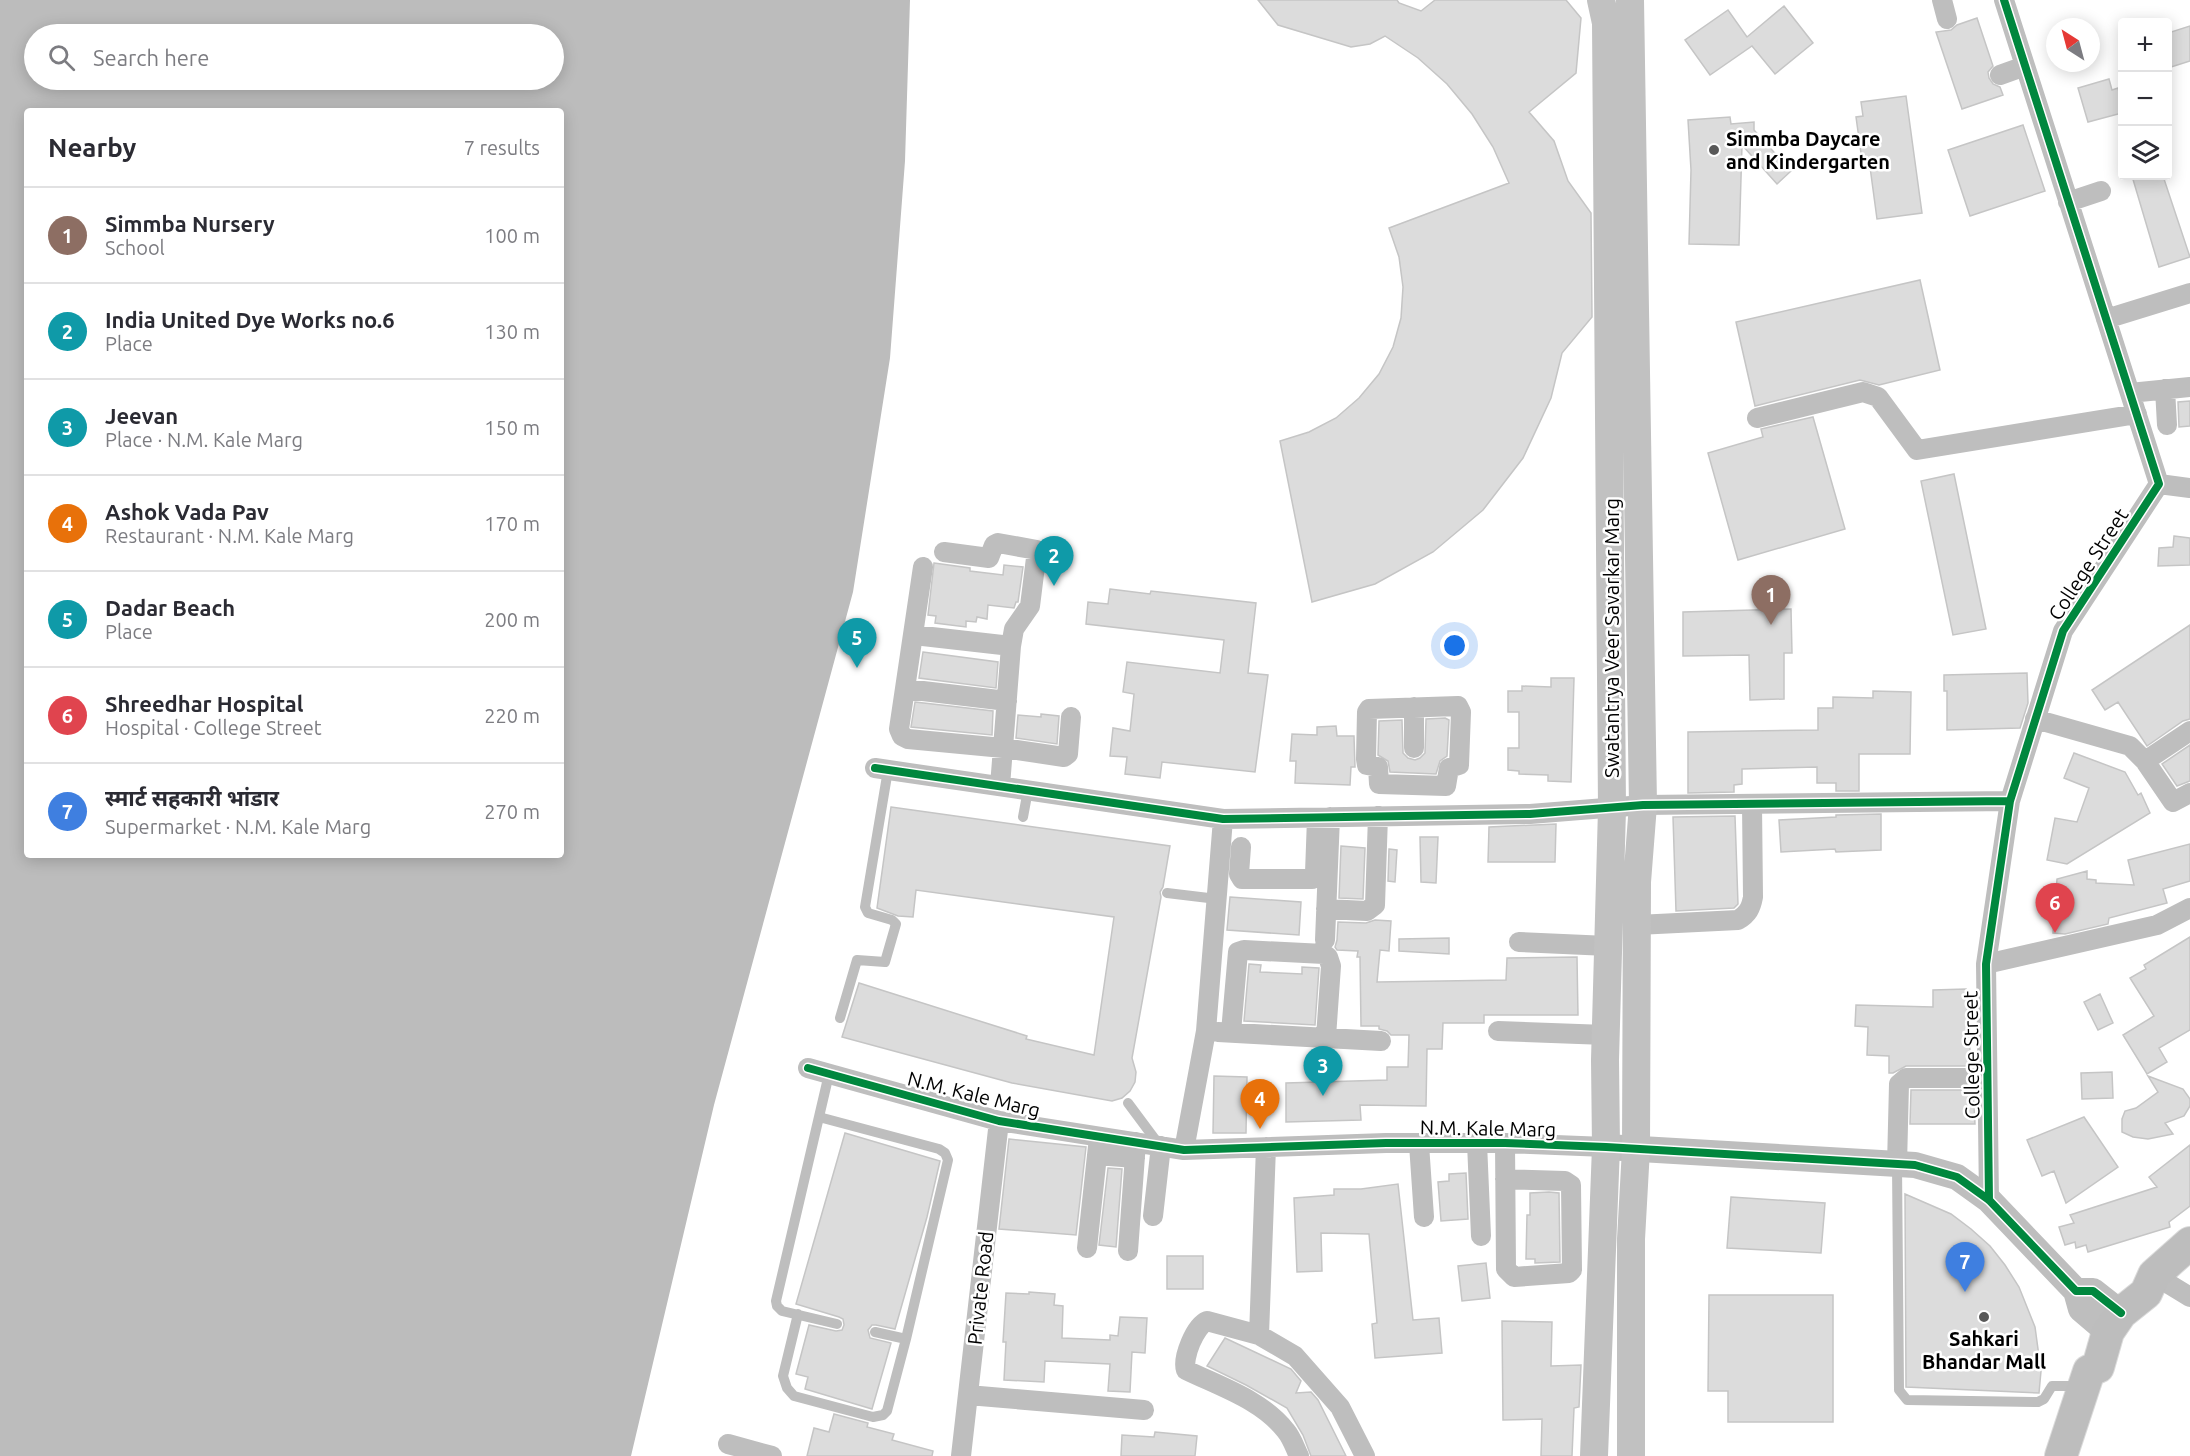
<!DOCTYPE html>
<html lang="en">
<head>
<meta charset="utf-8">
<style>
	body { margin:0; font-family:Ubuntu,"Noto Sans Devanagari",sans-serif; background:#f2f2f3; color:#2b2b33 }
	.controls { position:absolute; right:18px; top:18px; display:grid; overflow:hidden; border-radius:6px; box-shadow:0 3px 15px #0003 }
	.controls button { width:54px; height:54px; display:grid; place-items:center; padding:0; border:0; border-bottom:2px solid #e1e1e2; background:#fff; color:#2b2b33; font:30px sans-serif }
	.compass { position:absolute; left:2046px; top:18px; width:54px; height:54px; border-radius:50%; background:#fff; box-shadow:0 3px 15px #0003; rotate:324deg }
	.you { position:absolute; left:1455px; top:646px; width:21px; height:21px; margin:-15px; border:4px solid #fff; border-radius:50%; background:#1a73e8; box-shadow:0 0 0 9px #1a73e833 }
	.badge { display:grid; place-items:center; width:39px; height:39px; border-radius:50%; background:#ea580c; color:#fff; font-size:20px; font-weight:700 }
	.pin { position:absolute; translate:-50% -50px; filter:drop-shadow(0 2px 3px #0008) }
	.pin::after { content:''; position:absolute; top:32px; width:21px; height:18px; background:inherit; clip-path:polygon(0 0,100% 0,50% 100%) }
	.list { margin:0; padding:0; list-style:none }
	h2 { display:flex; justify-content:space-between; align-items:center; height:78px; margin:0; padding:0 24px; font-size:26px }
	h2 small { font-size:20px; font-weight:400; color:#7c7c81 }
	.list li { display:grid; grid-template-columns:39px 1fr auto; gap:18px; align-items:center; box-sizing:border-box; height:96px; padding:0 24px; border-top:2px solid #e1e1e2 }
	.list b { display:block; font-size:22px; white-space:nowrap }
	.list p { margin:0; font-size:20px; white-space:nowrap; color:#7c7c81 }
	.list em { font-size:20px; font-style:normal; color:#7c7c81 }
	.icon { flex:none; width:33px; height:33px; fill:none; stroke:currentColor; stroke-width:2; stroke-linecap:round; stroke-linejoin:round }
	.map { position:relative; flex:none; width:2190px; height:1456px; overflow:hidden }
	.search { position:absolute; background:#fff; box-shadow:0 3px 15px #0003; left:24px; top:24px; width:540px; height:66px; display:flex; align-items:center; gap:15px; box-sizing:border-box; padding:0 21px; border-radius:33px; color:#7c7c81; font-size:22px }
	.panel { position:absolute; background:#fff; box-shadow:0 3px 15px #0003; left:24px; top:108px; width:540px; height:750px; border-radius:6px }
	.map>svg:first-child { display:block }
	.water { fill:#bcbcbc; fill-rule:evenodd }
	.building { fill:#dcdcdc; stroke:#c5c5c5; stroke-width:1.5 }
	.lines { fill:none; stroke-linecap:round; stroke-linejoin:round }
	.primary-casing { stroke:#dbdbdb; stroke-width:34 }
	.service { stroke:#bebebe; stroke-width:10 }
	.minor { stroke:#bebebe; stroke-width:20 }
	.tertiary { stroke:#bebebe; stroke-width:26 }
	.secondary { stroke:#c1c1c1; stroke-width:28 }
	.primary { stroke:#bdbdbd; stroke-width:32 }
	.cycleway-casing { stroke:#fff; stroke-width:11 }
	.cycleway { stroke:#00873e; stroke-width:8 }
	.poi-dot { fill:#595959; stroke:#fff; stroke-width:2 }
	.labels { text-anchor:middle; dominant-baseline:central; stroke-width:5; stroke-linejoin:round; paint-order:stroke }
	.poi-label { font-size:20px; font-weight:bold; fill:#000; stroke:#fff; text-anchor:start }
	.street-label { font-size:20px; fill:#000; stroke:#fff }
</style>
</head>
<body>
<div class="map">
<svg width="2190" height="1456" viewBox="0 0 2190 1456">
	<rect width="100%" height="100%" fill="#fff"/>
	<path class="water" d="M 0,0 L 910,0 L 905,161 L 890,358 L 853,592 L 714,1105 L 631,1456 L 0,1456 ZM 34,34 L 554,34 L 554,80 L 34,80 ZM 27,111 L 561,111 L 561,855 L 27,855 Z"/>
	<path class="building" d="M 1258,0 L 1397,0 L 1399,3 L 1421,11 L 1435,0 L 1566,0 L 1581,18 L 1576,73 L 1529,112 L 1554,141 L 1568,181 L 1591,213 L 1592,317 L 1562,353 L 1551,398 L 1523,458 L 1483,510 L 1433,552 L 1375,584 L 1312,602 L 1280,441 L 1309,432 L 1336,418 L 1359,398 L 1379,374 L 1393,347 L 1401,318 L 1403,287 L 1399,257 L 1389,228 L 1509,183 L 1493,147 L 1472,114 L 1447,84 L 1418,58 L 1385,36 L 1370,44 L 1351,47 L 1278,25 Z
		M 1784,6 L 1813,43 L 1775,74 L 1752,46 L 1710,75 L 1685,40 L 1728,10 L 1747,37 Z
		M 1977,18 L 1993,66 L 1988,72 L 1989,78 L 1993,84 L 2000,87 L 2003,95 L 1962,109 L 1936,32 L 1951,30 L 1957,25 Z
		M 2190,26 L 2190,61 L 2168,68 L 2168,33 Z
		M 2109,79 L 2112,90 L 2118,88 L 2122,104 L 2122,113 L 2088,122 L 2078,88 Z
		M 1906,96 L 1922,213 L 1877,219 L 1870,167 L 1863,168 L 1856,117 L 1863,116 L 1861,102 Z
		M 1730,117 L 1731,124 L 1754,122 L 1754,130 L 1791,171 L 1777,184 L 1742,145 L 1739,245 L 1689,244 L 1691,170 L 1688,120 Z
		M 2023,125 L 2045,191 L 1970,216 L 1948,150 Z
		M 2132,176 L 2163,176 L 2190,257 L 2159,267 Z
		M 1920,280 L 1940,370 L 1879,385 L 1860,380 L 1755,406 L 1736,322 Z
		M 2190,401 L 2190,426 L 2179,427 L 2178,402 Z
		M 1813,417 L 1845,529 L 1738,560 L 1708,453 L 1763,437 L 1761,429 Z
		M 1954,474 L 1986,629 L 1953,635 L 1921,481 Z
		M 2174,536 L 2190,538 L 2190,565 L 2158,566 L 2159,548 L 2173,547 Z
		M 934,563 L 970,568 L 970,571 L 1003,575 L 1004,565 L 1023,567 L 1018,602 L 1016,602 L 1014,608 L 988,605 L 987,619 L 977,617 L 976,622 L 966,621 L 966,627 L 935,623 L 936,616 L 928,615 Z
		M 1110,589 L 1150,594 L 1151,591 L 1256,603 L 1248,673 L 1268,675 L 1255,772 L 1162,762 L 1160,778 L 1125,774 L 1127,757 L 1110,756 L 1113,728 L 1130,731 L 1134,694 L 1123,692 L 1127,662 L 1220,673 L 1224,640 L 1086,624 L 1088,602 L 1108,604 Z
		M 1791,609 L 1792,653 L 1784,653 L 1784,699 L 1750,700 L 1749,655 L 1683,656 L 1683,612 Z
		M 2190,625 L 2190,719 L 2183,721 L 2147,746 L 2118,702 L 2105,710 L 2092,690 Z
		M 923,652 L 998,662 L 996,688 L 919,678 Z
		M 2027,673 L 2028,703 L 2020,728 L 1947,730 L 1947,691 L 1944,691 L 1944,675 Z
		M 1551,678 L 1574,678 L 1571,782 L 1548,781 L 1548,775 L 1519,774 L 1519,771 L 1508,770 L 1508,748 L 1519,748 L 1519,712 L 1508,712 L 1508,691 L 1522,691 L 1522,686 L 1551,687 Z
		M 1873,691 L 1911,692 L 1910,754 L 1859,754 L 1859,791 L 1836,791 L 1836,783 L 1817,783 L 1817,767 L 1742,769 L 1742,784 L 1734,785 L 1734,792 L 1688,793 L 1688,732 L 1818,730 L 1818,708 L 1833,708 L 1833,697 L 1873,698 Z
		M 915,702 L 993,711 L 992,735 L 911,727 Z
		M 1041,714 L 1059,716 L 1057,744 L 1016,738 L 1018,715 L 1041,717 Z
		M 1445,718 L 1449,720 L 1447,756 L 1440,761 L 1436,774 L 1390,772 L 1388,761 L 1378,755 L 1379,721 L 1402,720 L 1403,753 L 1408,758 L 1415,760 L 1420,758 L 1425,753 L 1426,719 Z
		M 1336,726 L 1337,736 L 1354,736 L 1355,767 L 1351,767 L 1350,785 L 1295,783 L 1296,761 L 1290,761 L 1292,734 L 1317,735 L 1317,727 Z
		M 2190,745 L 2190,781 L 2177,786 L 2162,764 Z
		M 2074,753 L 2125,772 L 2138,795 L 2141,793 L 2150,813 L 2067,864 L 2047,860 L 2055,818 L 2077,822 L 2089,788 L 2064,778 Z
		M 891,807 L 1170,846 L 1163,887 L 1160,892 L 1161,897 L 1132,1058 L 1136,1072 L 1135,1082 L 1130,1091 L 1122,1098 L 1112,1101 L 1012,1083 L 842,1037 L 859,983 L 1027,1036 L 1026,1039 L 1094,1055 L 1114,917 L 916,890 L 913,917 L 898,916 L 877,908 Z
		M 1881,814 L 1881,850 L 1836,852 L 1835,849 L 1781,852 L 1779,820 L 1836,817 L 1836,815 Z
		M 1735,816 L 1738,904 L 1734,908 L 1676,911 L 1673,817 Z
		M 1556,824 L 1555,862 L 1488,862 L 1489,827 Z
		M 1420,837 L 1438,837 L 1436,883 L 1421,882 Z
		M 2190,844 L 2190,881 L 2163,889 L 2167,903 L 2109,918 L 2108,924 L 2065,934 L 2053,933 L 2057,879 L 2087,871 L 2087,879 L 2096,880 L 2096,883 L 2134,885 L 2128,860 Z
		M 1341,846 L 1365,848 L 1363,899 L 1339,898 Z
		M 1389,849 L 1397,850 L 1395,882 L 1388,881 Z
		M 1230,897 L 1301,902 L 1299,935 L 1227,930 Z
		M 1375,920 L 1391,921 L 1389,951 L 1380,950 L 1377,982 L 1506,980 L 1507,958 L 1577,957 L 1578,1015 L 1484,1015 L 1484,1023 L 1443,1023 L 1442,1049 L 1427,1049 L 1426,1106 L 1360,1105 L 1361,1120 L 1286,1122 L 1286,1083 L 1387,1080 L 1387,1067 L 1408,1067 L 1409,1035 L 1391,1035 L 1387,1031 L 1379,1029 L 1379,1026 L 1361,1026 L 1360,957 L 1357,957 L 1358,951 L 1337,950 L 1335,947 L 1337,940 L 1338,922 L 1366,923 Z
		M 2190,937 L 2190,1030 L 2159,1048 L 2167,1062 L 2147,1074 L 2123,1035 L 2154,1016 L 2130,978 L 2146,969 L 2144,965 Z
		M 1449,938 L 1449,954 L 1399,951 L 1399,939 Z
		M 1249,964 L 1261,965 L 1260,972 L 1302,974 L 1302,967 L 1319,968 L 1315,1025 L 1244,1021 Z
		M 1966,989 L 1971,1066 L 1906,1066 L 1893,1073 L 1889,1073 L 1889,1056 L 1867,1055 L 1868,1027 L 1855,1026 L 1856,1005 L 1933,1007 L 1933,990 Z
		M 2100,994 L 2113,1023 L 2098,1030 L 2084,1002 Z
		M 2112,1072 L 2113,1098 L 2082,1099 L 2081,1073 Z
		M 1214,1076 L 1247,1077 L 1246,1133 L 1213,1133 Z
		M 2148,1076 L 2183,1089 L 2190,1099 L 2190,1106 L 2184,1116 L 2165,1123 L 2173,1134 L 2148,1139 L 2133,1137 L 2122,1132 L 2122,1119 L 2125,1111 L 2136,1108 L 2158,1092 Z
		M 1911,1090 L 1973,1090 L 1975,1124 L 1910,1124 Z
		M 2084,1117 L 2118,1167 L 2066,1203 L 2054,1171 L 2042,1176 L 2027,1140 Z
		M 845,1133 L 940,1161 L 927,1217 L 895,1329 L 876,1325 L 872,1325 L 868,1330 L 870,1338 L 891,1343 L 872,1409 L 805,1389 L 808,1377 L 796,1374 L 809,1325 L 836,1331 L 842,1330 L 844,1325 L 843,1319 L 839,1317 L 796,1304 Z
		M 1009,1139 L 1086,1147 L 1076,1235 L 999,1229 Z
		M 2190,1145 L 2190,1206 L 2169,1222 L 2170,1227 L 2088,1252 L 2086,1245 L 2076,1248 L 2075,1242 L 2065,1245 L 2059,1227 L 2074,1223 L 2070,1215 L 2157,1187 L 2149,1177 Z
		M 1108,1168 L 1122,1169 L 1116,1247 L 1099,1245 Z
		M 1466,1173 L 1468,1219 L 1441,1221 L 1438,1182 L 1449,1181 L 1449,1174 Z
		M 1398,1184 L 1413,1320 L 1439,1318 L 1442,1353 L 1375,1358 L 1372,1324 L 1377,1323 L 1369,1234 L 1321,1233 L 1322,1271 L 1297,1272 L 1294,1198 L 1334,1195 L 1334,1189 L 1361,1189 Z
		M 1549,1192 L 1559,1193 L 1560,1262 L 1535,1263 L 1535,1259 L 1526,1259 L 1527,1215 L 1530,1215 L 1530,1193 Z
		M 1905,1194 L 1951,1214 L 1971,1229 L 1990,1246 L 2005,1265 L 2019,1287 L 2035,1327 L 2041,1371 L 2039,1393 L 1906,1387 Z
		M 1731,1197 L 1825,1203 L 1821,1253 L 1727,1248 Z
		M 1167,1256 L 1203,1256 L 1203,1289 L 1167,1289 Z
		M 1486,1263 L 1490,1298 L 1462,1301 L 1458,1266 Z
		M 1029,1292 L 1055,1294 L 1054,1305 L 1063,1306 L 1062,1338 L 1110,1340 L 1110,1335 L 1118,1336 L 1120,1317 L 1147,1318 L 1145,1353 L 1132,1352 L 1130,1392 L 1108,1391 L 1110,1364 L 1045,1361 L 1044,1382 L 1004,1380 L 1006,1342 L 1003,1342 L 1006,1293 L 1029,1294 Z
		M 1709,1295 L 1833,1295 L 1833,1422 L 1728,1422 L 1728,1391 L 1708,1391 Z
		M 1502,1321 L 1552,1322 L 1551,1366 L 1581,1365 L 1579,1407 L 1574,1408 L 1572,1456 L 1541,1456 L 1542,1419 L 1503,1420 Z
		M 1225,1338 L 1291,1369 L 1301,1381 L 1296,1393 L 1311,1392 L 1318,1400 L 1346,1456 L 1311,1456 L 1303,1435 L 1287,1408 L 1246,1385 L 1207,1366 Z
		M 834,1414 L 868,1423 L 867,1427 L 894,1434 L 892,1440 L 933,1451 L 932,1456 L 807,1456 L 814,1428 L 829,1432 Z
		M 1155,1432 L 1197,1436 L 1195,1456 L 1121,1456 L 1122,1435 L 1154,1437 Z"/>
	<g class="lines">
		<defs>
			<path id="primary" d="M 2061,1456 L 2089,1371 L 2098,1367 L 2108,1332 L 2121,1313 L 2146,1293 L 2154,1275 L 2190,1243"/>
		</defs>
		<use href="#primary" class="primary-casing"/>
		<path class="service" d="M 1023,817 L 1028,790
			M 1167,893 L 1217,899
			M 840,1018 L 857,960 L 885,962 L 896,924 L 892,920 L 868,913 L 865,907 L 888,770
			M 829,1074 L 776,1301 L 777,1306 L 782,1311 L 837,1324
			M 1128,1103 L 1160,1146
			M 819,1117 L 939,1149 L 945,1153 L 948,1160 L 906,1339 L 875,1332
			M 1897,1165 L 1899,1390 L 1907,1400 L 2038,1402 L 2044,1399 L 2052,1386 L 2079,1386
			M 798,1314 L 783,1376 L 787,1388 L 794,1396 L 873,1417 L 883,1415 L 887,1411 L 906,1339"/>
		<path class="minor" d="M 1942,0 L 1947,19
			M 2000,75 L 2025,66
			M 2068,202 L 2101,191
			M 2106,319 L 2190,293
			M 2165,389 L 2167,425
			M 2130,393 L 2190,387
			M 1757,418 L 1863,392 L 1878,397 L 1917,450 L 2137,414
			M 2159,484 L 2190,488
			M 944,552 L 989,558 L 994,545 L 998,543 L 1037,550 L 1030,606 L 1014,629 L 1011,646 L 1000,786
			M 923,567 L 899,729 L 902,736 L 908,739 L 1003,748 L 1064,757 L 1068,754 L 1071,717
			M 914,635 L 1011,646
			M 906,689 L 1007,701
			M 1458,706 L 1461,712 L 1459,765 L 1449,768 L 1446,786 L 1379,784 L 1378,767 L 1367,765 L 1366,759 L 1367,712 L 1369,709 Z
			M 1414,707 L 1414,748
			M 2035,719 L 2130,746 L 2145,761 L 2190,731
			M 2145,761 L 2173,802 L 2190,793
			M 875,768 L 1223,819 L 1530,814 L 1643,805 L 2010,801
			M 1241,847 L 1239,874 L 1242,879 L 1312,879 L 1315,873 L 1317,818
			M 1326,909 L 1367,911 L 1375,905 L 1378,816
			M 1637,925 L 1738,920 C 1748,914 1751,908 1753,897 L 1752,804
			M 1325,940 L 1330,817
			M 1519,942 L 1608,946
			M 1986,964 L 2157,925 L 2190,908
			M 1498,1031 L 1606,1035
			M 1218,1032 L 1381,1041
			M 1231,1032 L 1238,952 L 1244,950 L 1324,954 L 1328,957 L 1331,966 L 1326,1037
			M 808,1068 L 999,1121 L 1184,1150 L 1386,1143 L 1505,1143 L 1606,1147
			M 1477,1143 L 1481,1236
			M 1505,1143 L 1506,1269 L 1514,1277 L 1569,1273 L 1572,1270 L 1571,1185 L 1565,1181 L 1505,1179
			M 1419,1144 L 1424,1217
			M 1266,1147 L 1259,1335 L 1295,1356 L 1340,1407 L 1365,1456
			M 1184,1150 L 1206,1031 L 1223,819
			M 1097,1155 L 1135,1158
			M 1897,1165 L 1899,1084 L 1906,1078 L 1987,1078
			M 1989,1200 L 1986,964 L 2010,801 L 2063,631 L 2159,484 L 2004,0
			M 1153,1216 L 1161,1146
			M 1087,1248 L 1099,1137
			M 1128,1251 L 1136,1142
			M 2154,1275 L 2190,1297
			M 1259,1335 L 1207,1321 C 1195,1326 1182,1358 1186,1370 C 1221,1387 1262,1400 1286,1431 C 1292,1438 1295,1448 1299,1456
			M 968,1395 L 1144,1410
			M 728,1444 L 772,1456
			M 961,1456 L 999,1121"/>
		<path class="tertiary" d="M 1606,1147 L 1915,1165 L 1957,1177 L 1989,1200 L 2076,1291 L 2093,1291 L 2121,1313
			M 2076,1291 L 2081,1309 L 2108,1332"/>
		<path class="secondary" d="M 1630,0 L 1643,805 L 1637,882 L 1636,1149 L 1631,1239 L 1631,1456
			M 1594,1456 L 1606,1147 L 1605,1060 L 1612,809 L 1606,23 L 1601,0"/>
		<use href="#primary" class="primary"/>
		<defs>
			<path id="cycleway" d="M 875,768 L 1223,819 L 1530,814 L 1643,805 L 2010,801
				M 808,1068 L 999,1121 L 1184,1150 L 1386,1143 L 1505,1143 L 1606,1147 L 1915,1165 L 1957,1177 L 1989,1200 L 2076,1291 L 2093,1291 L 2121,1313
				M 1989,1200 L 1986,964 L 2010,801 L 2063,631 L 2159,484 L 2004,0"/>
		</defs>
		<use href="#cycleway" class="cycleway-casing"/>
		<use href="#cycleway" class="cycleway"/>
	</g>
	<g class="poi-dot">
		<circle cx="1714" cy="150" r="6"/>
		<circle cx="1984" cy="1317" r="6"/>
	</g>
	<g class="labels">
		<g class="poi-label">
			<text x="1726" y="138">Simmba Daycare<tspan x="1726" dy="23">and Kindergarten</tspan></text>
			<text x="1984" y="1338" text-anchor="middle">Sahkari<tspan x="1984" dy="23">Bhandar Mall</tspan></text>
		</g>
		<g class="street-label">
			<text transform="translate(2088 564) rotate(-57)">College Street</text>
			<text transform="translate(1611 638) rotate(-90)">Swatantrya Veer Savarkar Marg</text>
			<text transform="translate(1971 1055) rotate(-91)">College Street</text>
			<text transform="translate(974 1094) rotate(14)">N.M. Kale Marg</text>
			<text transform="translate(1488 1128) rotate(1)">N.M. Kale Marg</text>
			<text transform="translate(980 1288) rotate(-84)">Private Road</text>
		</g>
	</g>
</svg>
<div class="controls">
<button>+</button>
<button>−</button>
<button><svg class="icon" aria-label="layers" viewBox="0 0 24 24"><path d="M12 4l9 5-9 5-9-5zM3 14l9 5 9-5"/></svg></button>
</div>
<svg class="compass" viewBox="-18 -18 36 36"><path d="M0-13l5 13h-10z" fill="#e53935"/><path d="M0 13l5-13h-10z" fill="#7c7c81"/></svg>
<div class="you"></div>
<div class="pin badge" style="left:1771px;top:625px;background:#8d6e63">1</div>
<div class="pin badge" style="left:1054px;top:586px;background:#0f9aa8">2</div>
<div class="pin badge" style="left:1323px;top:1096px;background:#0f9aa8">3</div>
<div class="pin badge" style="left:1260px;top:1129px;background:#e8710a">4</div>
<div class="pin badge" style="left:857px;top:668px;background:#0f9aa8">5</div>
<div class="pin badge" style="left:2055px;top:933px;background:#e0444e">6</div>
<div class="pin badge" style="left:1965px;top:1292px;background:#3f7fe0">7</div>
<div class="search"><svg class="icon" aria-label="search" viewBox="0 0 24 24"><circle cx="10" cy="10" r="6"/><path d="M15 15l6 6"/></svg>Search here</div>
<section class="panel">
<h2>Nearby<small>7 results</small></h2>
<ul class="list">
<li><span class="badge" style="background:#8d6e63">1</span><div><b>Simmba Nursery</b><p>School</p></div><em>100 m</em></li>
<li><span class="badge" style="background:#0f9aa8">2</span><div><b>India United Dye Works no.6</b><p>Place</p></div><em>130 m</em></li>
<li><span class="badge" style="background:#0f9aa8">3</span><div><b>Jeevan</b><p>Place · N.M. Kale Marg</p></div><em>150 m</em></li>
<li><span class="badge" style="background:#e8710a">4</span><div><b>Ashok Vada Pav</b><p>Restaurant · N.M. Kale Marg</p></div><em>170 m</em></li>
<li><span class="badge" style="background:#0f9aa8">5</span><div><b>Dadar Beach</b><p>Place</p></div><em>200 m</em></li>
<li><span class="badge" style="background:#e0444e">6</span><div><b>Shreedhar Hospital</b><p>Hospital · College Street</p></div><em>220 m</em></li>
<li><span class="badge" style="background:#3f7fe0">7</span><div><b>स्मार्ट सहकारी भांडार</b><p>Supermarket · N.M. Kale Marg</p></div><em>270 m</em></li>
</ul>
</section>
</div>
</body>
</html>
